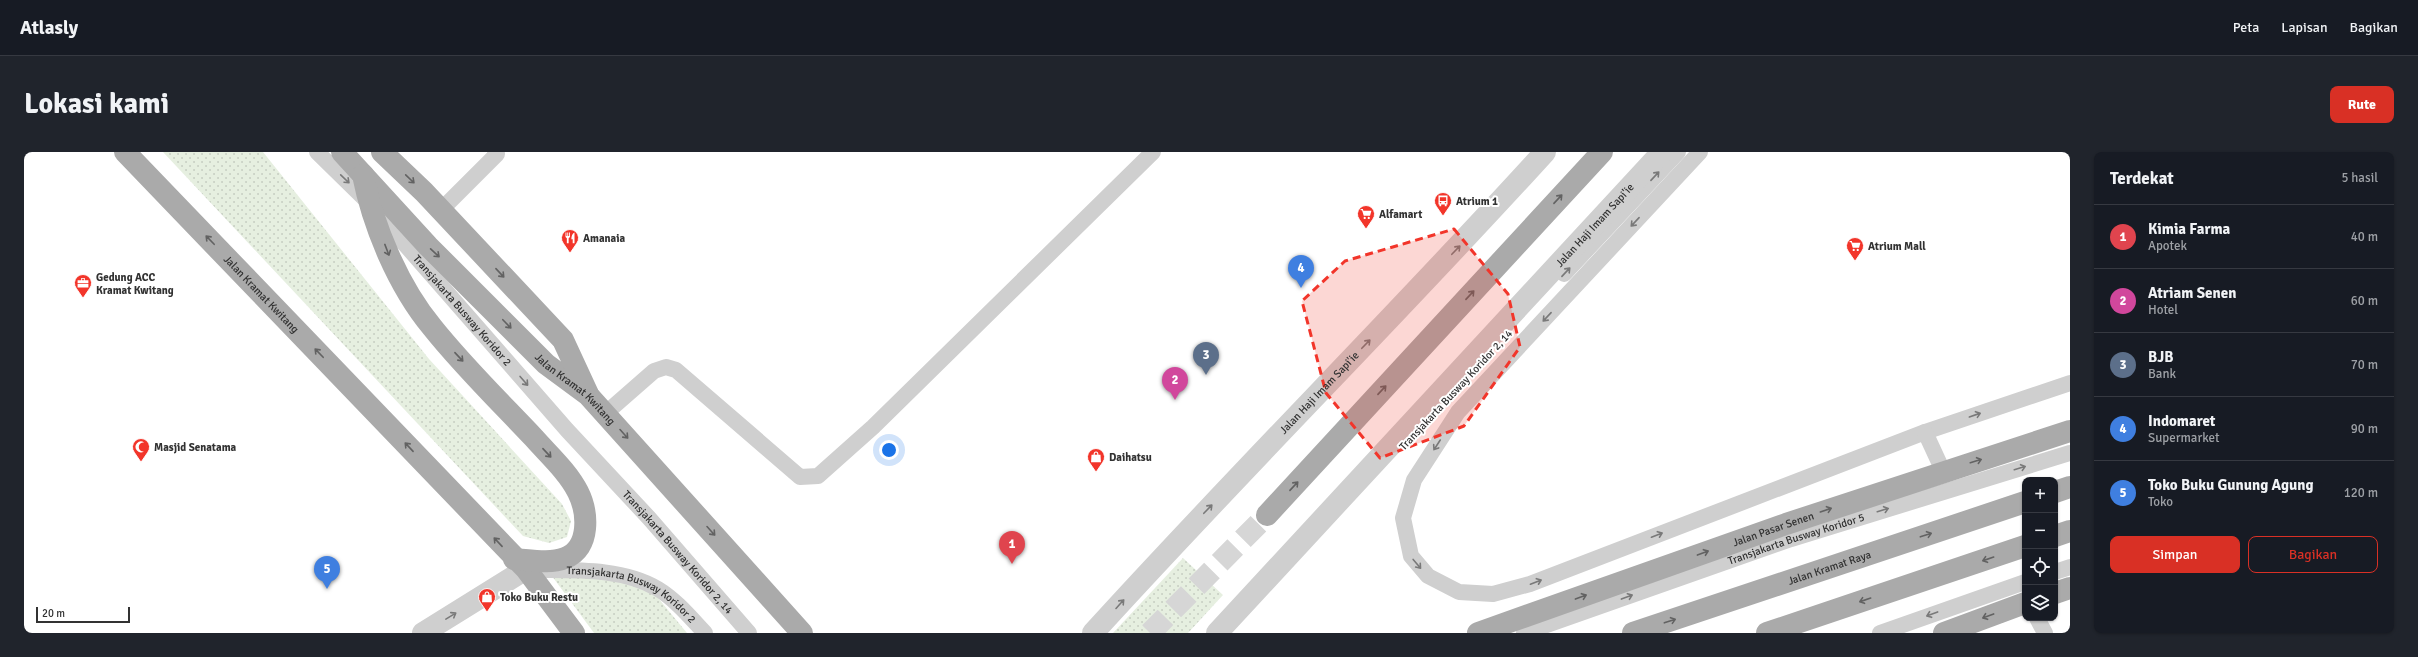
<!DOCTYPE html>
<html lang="id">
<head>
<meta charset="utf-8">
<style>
	body { margin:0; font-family:Signika,sans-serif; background:#20242c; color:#f1f3f6 }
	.controls { position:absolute; right:12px; bottom:12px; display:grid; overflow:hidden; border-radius:8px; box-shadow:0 1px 3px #0004 }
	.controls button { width:36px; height:36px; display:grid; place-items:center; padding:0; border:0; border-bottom:1px solid #363941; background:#171b24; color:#f1f3f6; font:20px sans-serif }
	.scale { position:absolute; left:12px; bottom:10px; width:94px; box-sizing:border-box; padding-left:4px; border:2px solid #323232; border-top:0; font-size:11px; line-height:14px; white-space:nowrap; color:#323232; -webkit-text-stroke:3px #fff; paint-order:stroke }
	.you { position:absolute; left:865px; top:298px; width:14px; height:14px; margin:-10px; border:3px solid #fff; border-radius:50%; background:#1a73e8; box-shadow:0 0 0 6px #1a73e833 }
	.badge { display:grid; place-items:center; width:26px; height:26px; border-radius:50%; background:#d93025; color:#fff; font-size:13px; font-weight:700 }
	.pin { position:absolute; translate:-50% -33px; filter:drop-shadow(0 1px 2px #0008) }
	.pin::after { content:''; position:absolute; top:21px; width:14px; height:12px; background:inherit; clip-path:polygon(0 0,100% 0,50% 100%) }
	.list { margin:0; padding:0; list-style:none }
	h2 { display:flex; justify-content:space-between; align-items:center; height:52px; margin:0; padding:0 16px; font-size:17px }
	h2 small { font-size:13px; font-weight:400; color:#9ea1a6 }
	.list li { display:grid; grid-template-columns:26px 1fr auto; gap:12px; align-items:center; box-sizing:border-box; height:64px; padding:0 16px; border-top:1px solid #363941 }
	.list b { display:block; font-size:15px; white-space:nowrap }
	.list p { margin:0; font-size:13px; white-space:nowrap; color:#9ea1a6 }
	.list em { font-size:13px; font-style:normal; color:#9ea1a6 }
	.actions { display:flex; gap:8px; padding:12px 16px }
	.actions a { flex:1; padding:9px 0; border:1px solid #d93025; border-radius:8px; text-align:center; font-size:14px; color:#d93025 }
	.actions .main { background:#d93025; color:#fff }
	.icon { flex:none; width:22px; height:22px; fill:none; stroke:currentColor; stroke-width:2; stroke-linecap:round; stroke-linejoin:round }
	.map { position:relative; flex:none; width:2046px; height:481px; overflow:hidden; border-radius:8px }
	header { display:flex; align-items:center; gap:24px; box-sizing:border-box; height:56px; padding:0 20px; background:#171b24; border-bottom:1px solid #363941 }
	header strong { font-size:19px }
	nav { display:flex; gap:22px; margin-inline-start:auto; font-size:14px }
	.intro { display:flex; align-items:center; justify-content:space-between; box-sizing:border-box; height:96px; padding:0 24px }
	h1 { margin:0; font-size:28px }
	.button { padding:10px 18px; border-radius:8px; background:#d93025; color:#fff; font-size:14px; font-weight:700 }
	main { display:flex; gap:24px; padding:0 24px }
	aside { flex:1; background:#171b24; border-radius:8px; box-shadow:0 1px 3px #0004 }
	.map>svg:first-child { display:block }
	.green { fill:url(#green-dots) }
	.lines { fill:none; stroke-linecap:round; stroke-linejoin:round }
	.primary-tunnel { stroke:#d6d6d6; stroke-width:22; stroke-dasharray:22 11; stroke-linecap:butt }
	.service { stroke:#cfcfcf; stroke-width:16 }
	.minor { stroke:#cfcfcf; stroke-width:22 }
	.tertiary { stroke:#cfcfcf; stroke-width:22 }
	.primary { stroke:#aaa; stroke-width:22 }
	.oneway { stroke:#797979 }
	.oneway2 { stroke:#626262 }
	.marked { fill:#f2352a; fill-opacity:0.2; stroke:#f2352a; stroke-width:3; stroke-dasharray:8 5; stroke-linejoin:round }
	.labels { text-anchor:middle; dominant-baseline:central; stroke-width:4; stroke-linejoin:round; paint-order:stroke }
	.poi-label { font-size:11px; font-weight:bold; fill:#323232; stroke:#fff; text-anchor:start }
	.street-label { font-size:11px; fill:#323232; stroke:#fff }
</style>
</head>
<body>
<header>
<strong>Atlasly</strong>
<nav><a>Peta</a><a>Lapisan</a><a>Bagikan</a></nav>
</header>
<div class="intro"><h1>Lokasi kami</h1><a class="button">Rute</a></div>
<main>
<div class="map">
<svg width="2046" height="481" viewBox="0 0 2046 481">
	<defs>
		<pattern id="green-dots" width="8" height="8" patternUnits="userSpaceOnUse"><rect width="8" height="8" fill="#e6efe0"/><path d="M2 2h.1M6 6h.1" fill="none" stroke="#c6cdc1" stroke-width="1.8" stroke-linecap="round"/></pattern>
	</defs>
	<rect width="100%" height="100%" fill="#fff"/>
	<path class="green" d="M 139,0 L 239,0 L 405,207 L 538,352 L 547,369 L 543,385 L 525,391 L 499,384 Z
		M 1159,406 L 1199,443 L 1164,481 L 1089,481 Z
		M 522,416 L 625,435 L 663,481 L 570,481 Z"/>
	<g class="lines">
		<path class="primary-tunnel" d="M 1126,481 L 1243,363"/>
		<g class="service">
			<path id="s1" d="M 293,0 L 344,50 L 543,278 L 625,366 L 725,481"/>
			<path d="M 1676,0 L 1434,260 L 1390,328 L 1379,366 L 1387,404 L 1404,424 L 1435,440 L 1469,442 L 1506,432 L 1901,280 L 2046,231"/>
			<path d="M 417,58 L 473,2 L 471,0"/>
			<path d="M 1540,122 L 1654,0"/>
			<path d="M 582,261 L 630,219 L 642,215 L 652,218 L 776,325 L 794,324 L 849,275 L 1129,0"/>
			<path d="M 1901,280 L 1919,319"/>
			<path id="s2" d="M 519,418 C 556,418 601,417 634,437 C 652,448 666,465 681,481"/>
			<path d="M 2031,420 L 2046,415"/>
			<path d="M 2013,466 L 2021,481"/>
			<path id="s3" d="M 1500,481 L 1767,387 L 2046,301"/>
			<path d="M 1856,481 L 2001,430"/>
		</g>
		<path class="minor" d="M 399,481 L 502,417"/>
		<g class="tertiary">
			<path id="s4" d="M 1069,481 C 1217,318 1373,163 1521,0"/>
			<path id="s5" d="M 1193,481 L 1638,0"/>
		</g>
		<g class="primary">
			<path id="s6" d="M 101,0 L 502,417 L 550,481"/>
			<path id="s7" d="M 318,0 L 404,94 L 522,212 L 564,243 L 778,481"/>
			<path d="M 358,0 L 400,40 L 539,188 L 564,242"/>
			<path d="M 339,23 C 349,74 374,134 408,175 C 439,214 476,250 510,286 C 525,303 544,320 554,340 C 564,360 567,396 541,406 C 526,412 506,408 490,407"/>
			<path d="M 2031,340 L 2046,335"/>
			<path d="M 1243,363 L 1578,0"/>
			<path d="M 2031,384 L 2046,379"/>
			<path d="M 2031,441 L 2046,436"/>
			<path id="s8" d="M 1454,481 L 1762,372 L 2046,279"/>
			<path id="s9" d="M 1609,481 L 2001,350"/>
			<path d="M 1743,481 L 2001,394"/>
			<path d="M 1920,481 L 2001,451"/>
		</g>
	</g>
	<defs><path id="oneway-shaft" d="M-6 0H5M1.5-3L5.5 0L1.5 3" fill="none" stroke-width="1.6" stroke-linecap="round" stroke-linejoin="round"/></defs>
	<g class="oneway">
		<use href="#oneway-shaft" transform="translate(1631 24) rotate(-47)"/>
		<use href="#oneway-shaft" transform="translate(321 27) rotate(44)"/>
		<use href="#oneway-shaft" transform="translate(1611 70) rotate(133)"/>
		<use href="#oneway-shaft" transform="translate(1432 98) rotate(-46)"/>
		<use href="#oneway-shaft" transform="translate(1542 120) rotate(-47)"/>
		<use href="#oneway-shaft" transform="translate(1523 165) rotate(133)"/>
		<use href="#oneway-shaft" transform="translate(1342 192) rotate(-46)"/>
		<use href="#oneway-shaft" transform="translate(500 229) rotate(49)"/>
		<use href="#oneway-shaft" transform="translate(1951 263) rotate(-19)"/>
		<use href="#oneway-shaft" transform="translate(1413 293) rotate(123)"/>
		<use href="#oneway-shaft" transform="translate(1996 316) rotate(-17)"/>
		<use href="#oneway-shaft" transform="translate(1184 357) rotate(-46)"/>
		<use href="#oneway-shaft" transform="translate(1859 358) rotate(-17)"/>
		<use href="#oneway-shaft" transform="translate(1633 383) rotate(-21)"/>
		<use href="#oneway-shaft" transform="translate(1393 412) rotate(50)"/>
		<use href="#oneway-shaft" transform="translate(1512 430) rotate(-21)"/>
		<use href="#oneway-shaft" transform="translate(1603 445) rotate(-20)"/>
		<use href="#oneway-shaft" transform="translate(1096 452) rotate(-48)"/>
		<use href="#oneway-shaft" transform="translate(1908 462) rotate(160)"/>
		<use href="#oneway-shaft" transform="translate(427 464) rotate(-31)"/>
	</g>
	<g class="oneway2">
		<use href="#oneway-shaft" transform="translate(386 27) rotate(44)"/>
		<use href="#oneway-shaft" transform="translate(1534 47) rotate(-47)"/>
		<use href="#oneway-shaft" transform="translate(186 88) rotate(-134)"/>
		<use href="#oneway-shaft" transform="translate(363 98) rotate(69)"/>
		<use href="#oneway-shaft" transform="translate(411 101) rotate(43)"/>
		<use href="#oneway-shaft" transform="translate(476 121) rotate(47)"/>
		<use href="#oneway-shaft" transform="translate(1446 143) rotate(-47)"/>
		<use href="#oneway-shaft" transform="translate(483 172) rotate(46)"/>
		<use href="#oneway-shaft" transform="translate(295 201) rotate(-134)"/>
		<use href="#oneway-shaft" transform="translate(435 205) rotate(47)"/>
		<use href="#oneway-shaft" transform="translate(1358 238) rotate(-47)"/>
		<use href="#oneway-shaft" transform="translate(600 282) rotate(48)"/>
		<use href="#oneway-shaft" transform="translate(385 295) rotate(-133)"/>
		<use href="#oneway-shaft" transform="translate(523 301) rotate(47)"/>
		<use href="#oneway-shaft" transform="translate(1952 309) rotate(-17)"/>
		<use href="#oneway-shaft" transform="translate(1270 334) rotate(-47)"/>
		<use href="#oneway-shaft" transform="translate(1802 358) rotate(-19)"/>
		<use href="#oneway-shaft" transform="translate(687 379) rotate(48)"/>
		<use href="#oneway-shaft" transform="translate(1902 383) rotate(-18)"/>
		<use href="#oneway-shaft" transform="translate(474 390) rotate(-133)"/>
		<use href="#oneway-shaft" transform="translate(1679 401) rotate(-20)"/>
		<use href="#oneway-shaft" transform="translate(1964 407) rotate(161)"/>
		<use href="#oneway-shaft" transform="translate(1557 445) rotate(-20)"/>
		<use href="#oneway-shaft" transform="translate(1841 448) rotate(161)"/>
		<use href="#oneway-shaft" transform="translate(1964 464) rotate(160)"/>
		<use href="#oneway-shaft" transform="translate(1646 469) rotate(-18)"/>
	</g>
	<path class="marked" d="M 1430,77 L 1484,142 L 1496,195 L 1440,274 L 1356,306 L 1302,241 L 1278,149 L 1321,109 Z"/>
	<defs>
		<symbol id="bus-pin" viewBox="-11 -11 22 30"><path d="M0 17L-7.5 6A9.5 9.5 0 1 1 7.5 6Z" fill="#f2352a" stroke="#fff"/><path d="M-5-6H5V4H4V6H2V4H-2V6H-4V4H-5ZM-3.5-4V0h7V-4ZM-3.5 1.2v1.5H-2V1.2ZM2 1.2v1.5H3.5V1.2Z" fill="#fff"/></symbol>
		<symbol id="supermarket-pin" viewBox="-11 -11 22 30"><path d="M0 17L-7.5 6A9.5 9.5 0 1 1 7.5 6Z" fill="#f2352a" stroke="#fff"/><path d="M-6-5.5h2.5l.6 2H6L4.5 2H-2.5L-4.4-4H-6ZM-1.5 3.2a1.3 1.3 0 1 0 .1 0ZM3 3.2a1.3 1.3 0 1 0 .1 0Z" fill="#fff"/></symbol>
		<symbol id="restaurant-pin" viewBox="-11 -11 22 30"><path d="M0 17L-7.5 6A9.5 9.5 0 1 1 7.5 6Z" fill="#f2352a" stroke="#fff"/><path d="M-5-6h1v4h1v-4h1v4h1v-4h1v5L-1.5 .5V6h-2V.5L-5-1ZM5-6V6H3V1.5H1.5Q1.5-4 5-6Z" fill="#fff"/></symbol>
		<symbol id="office-pin" viewBox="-11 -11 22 30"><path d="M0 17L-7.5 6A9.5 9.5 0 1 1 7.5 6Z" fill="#f2352a" stroke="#fff"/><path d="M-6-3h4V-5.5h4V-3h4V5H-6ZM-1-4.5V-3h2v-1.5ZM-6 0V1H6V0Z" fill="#fff"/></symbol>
		<symbol id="mosque-pin" viewBox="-11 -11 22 30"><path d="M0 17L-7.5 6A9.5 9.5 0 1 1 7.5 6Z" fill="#f2352a" stroke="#fff"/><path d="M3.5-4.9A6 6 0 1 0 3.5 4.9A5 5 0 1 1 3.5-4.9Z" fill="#fff"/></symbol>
		<symbol id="shop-pin" viewBox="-11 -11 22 30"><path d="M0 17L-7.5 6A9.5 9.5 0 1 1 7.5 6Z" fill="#f2352a" stroke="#fff"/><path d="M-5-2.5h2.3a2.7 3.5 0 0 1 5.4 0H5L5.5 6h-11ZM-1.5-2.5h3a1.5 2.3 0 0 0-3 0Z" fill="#fff"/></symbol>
	</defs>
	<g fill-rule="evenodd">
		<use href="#bus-pin" x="1409" y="39" width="20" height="27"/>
		<use href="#supermarket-pin" x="1332" y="52" width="20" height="27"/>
		<use href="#restaurant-pin" x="536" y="76" width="20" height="27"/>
		<use href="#supermarket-pin" x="1821" y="84" width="20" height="27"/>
		<use href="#office-pin" x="49" y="121" width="20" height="27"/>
		<use href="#mosque-pin" x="107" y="285" width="20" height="27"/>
		<use href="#shop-pin" x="1062" y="295" width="20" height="27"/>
		<use href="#shop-pin" x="453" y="435" width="20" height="27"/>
	</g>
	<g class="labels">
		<g class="poi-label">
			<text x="1432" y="49">Atrium 1</text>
			<text x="1355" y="62">Alfamart</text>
			<text x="559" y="86">Amanaia</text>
			<text x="1844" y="94">Atrium Mall</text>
			<text x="72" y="125">Gedung ACC<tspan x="72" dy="13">Kramat Kwitang</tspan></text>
			<text x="130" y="295">Masjid Senatama</text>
			<text x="1085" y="305">Daihatsu</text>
			<text x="476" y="445">Toko Buku Restu</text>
		</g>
		<g class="street-label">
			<text stroke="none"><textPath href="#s5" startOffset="556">Jalan Haji Imam Sapi'ie</textPath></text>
			<text stroke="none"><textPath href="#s6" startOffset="197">Jalan Kramat Kwitang</textPath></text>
			<text stroke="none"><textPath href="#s1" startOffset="215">Transjakarta Busway Koridor 2</textPath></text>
			<text stroke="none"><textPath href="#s7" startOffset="333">Jalan Kramat Kwitang</textPath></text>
			<text transform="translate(1432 238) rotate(-47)">Transjakarta Busway Koridor 2, 14</text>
			<text stroke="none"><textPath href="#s4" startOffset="330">Jalan Haji Imam Sapi'ie</textPath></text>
			<text stroke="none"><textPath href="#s8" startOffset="313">Jalan Pasar Senen</textPath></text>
			<text stroke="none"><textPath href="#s3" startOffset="288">Transjakarta Busway Koridor 5</textPath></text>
			<text stroke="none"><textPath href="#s1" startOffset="539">Transjakarta Busway Koridor 2, 14</textPath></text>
			<text stroke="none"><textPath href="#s9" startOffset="207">Jalan Kramat Raya</textPath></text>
			<text stroke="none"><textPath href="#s2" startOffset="95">Transjakarta Busway Koridor 2</textPath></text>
		</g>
	</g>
</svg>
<div class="controls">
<button>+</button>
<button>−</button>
<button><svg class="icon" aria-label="locate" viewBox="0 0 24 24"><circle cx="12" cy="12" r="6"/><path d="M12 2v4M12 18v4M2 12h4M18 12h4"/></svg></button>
<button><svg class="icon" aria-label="layers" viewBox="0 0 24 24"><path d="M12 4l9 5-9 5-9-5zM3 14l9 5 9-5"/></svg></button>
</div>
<div class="scale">20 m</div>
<div class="you"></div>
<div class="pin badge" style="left:988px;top:412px;background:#e0444e">1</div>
<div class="pin badge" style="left:1151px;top:248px;background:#d1479c">2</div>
<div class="pin badge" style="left:1182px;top:223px;background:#5c6f8a">3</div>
<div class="pin badge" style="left:1277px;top:136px;background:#3f7fe0">4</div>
<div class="pin badge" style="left:303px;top:437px;background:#3f7fe0">5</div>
</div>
<aside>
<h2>Terdekat<small>5 hasil</small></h2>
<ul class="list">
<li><span class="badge" style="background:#e0444e">1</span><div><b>Kimia Farma</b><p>Apotek</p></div><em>40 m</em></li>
<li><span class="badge" style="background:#d1479c">2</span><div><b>Atriam Senen</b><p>Hotel</p></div><em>60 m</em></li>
<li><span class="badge" style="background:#5c6f8a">3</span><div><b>BJB</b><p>Bank</p></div><em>70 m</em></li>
<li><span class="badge" style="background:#3f7fe0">4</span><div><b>Indomaret</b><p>Supermarket</p></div><em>90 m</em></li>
<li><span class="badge" style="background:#3f7fe0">5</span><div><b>Toko Buku Gunung Agung</b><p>Toko</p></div><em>120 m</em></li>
</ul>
<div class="actions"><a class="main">Simpan</a><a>Bagikan</a></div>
</aside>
</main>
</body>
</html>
